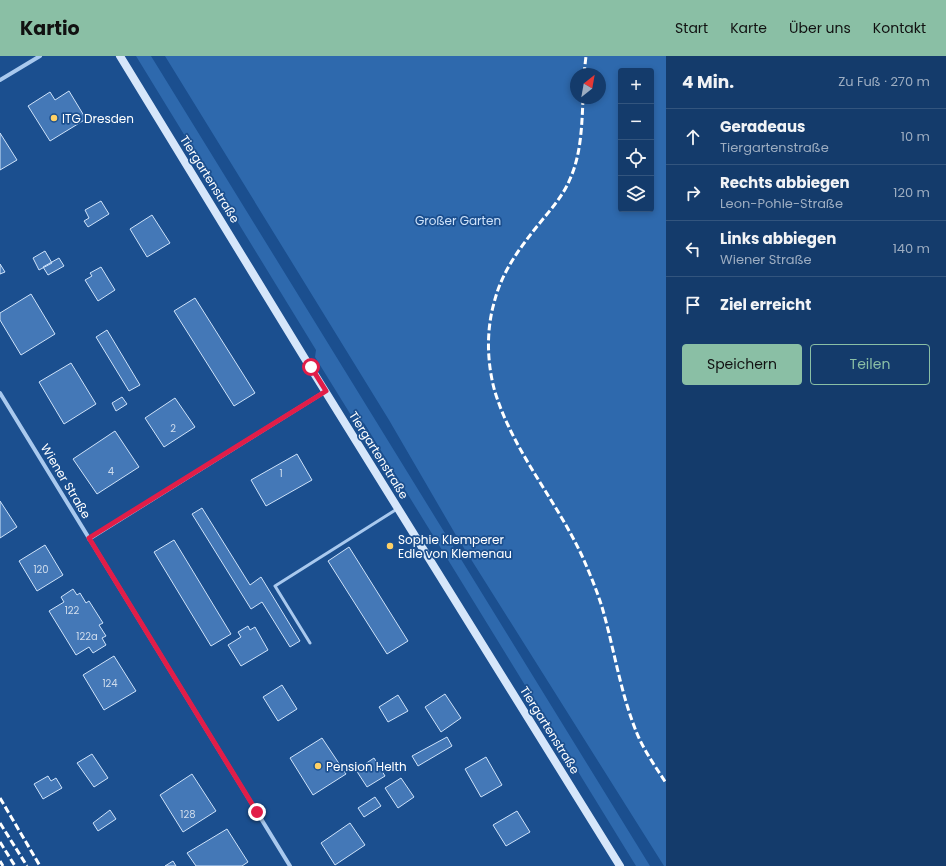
<!DOCTYPE html>
<html lang="de">
<head>
<meta charset="utf-8">
<style>
	body { margin:0; font-family:Poppins,sans-serif; background:#1d4271; color:#f1f3f6 }
	.controls { position:absolute; right:12px; top:12px; display:grid; overflow:hidden; border-radius:4px; box-shadow:0 2px 6px #0003 }
	.controls button { width:36px; height:36px; display:grid; place-items:center; padding:0; border:0; border-bottom:1px solid #33557e; background:#143b6b; color:#f1f3f6; font:20px sans-serif }
	.compass { position:absolute; left:570px; top:12px; width:36px; height:36px; border-radius:50%; background:#143b6b; box-shadow:0 2px 6px #0003; rotate:31deg }
	.stop { position:absolute; width:12px; height:12px; margin:-9px; border:3px solid #e11d48; border-radius:50%; background:#fff }
	.stop.end { background:#e11d48; border-color:#fff; box-shadow:0 1px 4px #0008 }
	.list { margin:0; padding:0; list-style:none }
	h2 { display:flex; justify-content:space-between; align-items:center; height:52px; margin:0; padding:0 16px; font-size:17px }
	h2 small { font-size:13px; font-weight:400; color:#9dadc1 }
	.list li { display:grid; grid-template-columns:26px 1fr auto; gap:12px; align-items:center; box-sizing:border-box; height:56px; padding:0 16px; border-top:1px solid #33557e }
	.list b { display:block; font-size:15px; white-space:nowrap }
	.list p { margin:0; font-size:13px; white-space:nowrap; color:#9dadc1 }
	.list em { font-size:13px; font-style:normal; color:#9dadc1 }
	.actions { display:flex; gap:8px; padding:12px 16px }
	.actions a { flex:1; padding:9px 0; border:1px solid #8abfa5; border-radius:4px; text-align:center; font-size:14px; color:#8abfa5 }
	.actions .main { background:#8abfa5; color:#111 }
	.icon { flex:none; width:22px; height:22px; fill:none; stroke:currentColor; stroke-width:2; stroke-linecap:round; stroke-linejoin:round }
	.map { position:relative; flex:none; width:666px; height:810px; overflow:hidden }
	header { display:flex; align-items:center; gap:24px; box-sizing:border-box; height:56px; padding:0 20px; background:#8abfa5; color:#111 }
	header strong { font-size:19px }
	nav { display:flex; gap:22px; margin-inline-start:auto; font-size:14px }
	main { display:flex }
	aside { flex:1; background:#143b6b }
	.map>svg:first-child { display:block }
	.green { fill:#2e69ad; fill-rule:evenodd }
	.building { fill:#4478b7; stroke:#cfe3fa }
	.lines { fill:none; stroke-linecap:round; stroke-linejoin:round }
	.lane { stroke:#a9c9ee; stroke-width:3 }
	.street { stroke:#a9c9ee; stroke-width:4 }
	.secondary { stroke:#d6e6fa; stroke-width:8 }
	.rail { stroke:#fff; stroke-width:3; stroke-dasharray:7 3; stroke-linecap:butt }
	.route { stroke:#e11d48; stroke-width:5 }
	.poi-dot { fill:#ffd166; stroke:#1b4f8f; stroke-width:1.5 }
	.labels { text-anchor:middle; dominant-baseline:central; stroke-width:3.5; stroke-linejoin:round; paint-order:stroke }
	.number-label { font-size:10px; fill:#d0dded }
	.poi-label { font-size:12px; fill:#fff; stroke:#1b4f8f; text-anchor:start }
	.street-label { font-size:12px; fill:#fff; stroke:#1b4f8f }
	.park-label { font-size:12px; fill:#cfe3fa; stroke:#1b4f8f }
</style>
</head>
<body>
<header>
<strong>Kartio</strong>
<nav><a>Start</a><a>Karte</a><a>Über uns</a><a>Kontakt</a></nav>
</header>
<main>
<div class="map">
<svg width="666" height="810" viewBox="0 0 666 810">
	<rect width="100%" height="100%" fill="#1b4f8f"/>
	<path class="green" d="M 136,0 L 151,0 L 650,810 L 636,810 L 364,367 L 354,364 L 315,301 L 316,294 Z
		M 165,0 L 666,0 L 666,810 L 664,810 L 457,481 L 389,364 ZM 621,15 L 651,15 L 651,153 L 621,153 ZM 576,18 L 600,18 L 600,42 L 576,42 Z"/>
	<path class="building" d="M 69,35 L 86,63 L 50,85 L 28,50 L 50,36 L 55,44 Z
		M 0,77 L 17,104 L 0,114 Z
		M 101,145 L 109,158 L 88,171 L 84,165 L 89,162 L 85,154 Z
		M 152,159 L 170,187 L 147,201 L 130,173 Z
		M 45,195 L 52,207 L 39,214 L 33,202 Z
		M 59,202 L 64,210 L 48,219 L 43,211 Z
		M 0,208 L 5,216 L 0,218 Z
		M 101,211 L 115,234 L 98,245 L 85,224 L 92,220 L 90,217 Z
		M 31,238 L 55,278 L 21,299 L 0,264 L 0,257 Z
		M 195,242 L 255,337 L 234,350 L 174,255 Z
		M 107,274 L 140,329 L 129,335 L 96,281 Z
		M 71,307 L 96,348 L 64,368 L 39,326 Z
		M 122,341 L 127,348 L 116,355 L 112,347 Z
		M 175,342 L 195,371 L 164,391 L 145,362 Z
		M 115,375 L 139,411 L 97,438 L 73,403 Z
		M 297,398 L 312,424 L 266,450 L 251,424 Z
		M 0,445 L 17,471 L 0,482 Z
		M 202,452 L 250,529 L 261,521 L 300,585 L 290,591 L 262,546 L 251,553 L 192,458 Z
		M 174,484 L 231,578 L 211,590 L 154,496 Z
		M 45,489 L 63,519 L 37,535 L 19,505 Z
		M 349,491 L 408,585 L 387,598 L 328,505 Z
		M 73,533 L 77,539 L 80,537 L 86,547 L 89,545 L 103,567 L 99,569 L 106,580 L 102,582 L 106,589 L 93,597 L 89,591 L 76,599 L 49,555 L 64,546 L 61,541 Z
		M 248,570 L 250,574 L 255,571 L 268,594 L 241,610 L 228,589 L 241,581 L 238,576 Z
		M 114,600 L 136,635 L 104,654 L 83,619 Z
		M 282,629 L 297,653 L 278,665 L 263,641 Z
		M 445,638 L 461,662 L 441,676 L 425,651 Z
		M 398,639 L 408,655 L 388,666 L 379,651 Z
		M 447,681 L 452,690 L 418,710 L 412,700 Z
		M 322,682 L 346,718 L 313,739 L 290,702 Z
		M 92,698 L 108,722 L 94,731 L 77,707 Z
		M 486,701 L 502,729 L 481,741 L 465,713 Z
		M 374,702 L 385,720 L 367,731 L 356,714 Z
		M 192,718 L 216,755 L 183,776 L 160,739 Z
		M 48,720 L 51,725 L 56,722 L 62,732 L 43,743 L 34,728 Z
		M 401,722 L 414,741 L 398,752 L 385,732 Z
		M 375,741 L 381,750 L 364,761 L 358,752 Z
		M 110,754 L 116,763 L 98,775 L 93,767 Z
		M 517,755 L 530,776 L 506,790 L 493,769 Z
		M 350,767 L 365,789 L 335,809 L 321,787 Z
		M 227,773 L 248,806 L 242,810 L 196,810 L 187,797 Z
		M 173,805 L 176,810 L 165,810 Z"/>
	<g class="lines">
		<path class="lane" d="M 310,587 L 275,530 L 397,453"/>
		<path class="street" d="M 0,24 L 40,0
			M 0,337 L 290,810
			M 89,483 L 326,335"/>
		<path class="secondary" d="M 120,0 L 307,306 L 620,810"/>
		<path class="rail" d="M 584,18 L 586,0
			M 583,42 C 582,69 581,99 570,123 C 564,138 553,151 543,163 C 522,189 502,214 494,247 C 486,275 487,308 495,336 C 514,397 557,445 583,502 C 590,518 597,535 602,551 C 614,592 620,635 636,675 C 643,693 655,710 666,727
			M 0,742 L 40,810
			M 0,767 L 27,810
			M 0,786 L 15,810
			M 0,805 L 3,810"/>
	</g>
	<g class="lines">
		<path class="route" d="M 257,756 L 89,482 L 326,335 L 311,311"/>
	</g>
	<g class="poi-dot">
		<circle cx="54" cy="62" r="4"/>
		<circle cx="390" cy="490" r="4"/>
		<circle cx="318" cy="710" r="4"/>
	</g>
	<g class="labels">
		<g class="number-label">
			<text x="173" y="372">2</text>
			<text x="111" y="415">4</text>
			<text x="281" y="417">1</text>
			<text x="41" y="513">120</text>
			<text x="72" y="554">122</text>
			<text x="87" y="580">122a</text>
			<text x="110" y="627">124</text>
			<text x="188" y="758">128</text>
		</g>
		<g class="poi-label">
			<text x="62" y="62">ITG Dresden</text>
			<text x="398" y="483">Sophie Klemperer<tspan x="398" dy="14">Edle von Klemenau</tspan></text>
			<text x="326" y="710">Pension Helth</text>
		</g>
		<g class="street-label">
			<text transform="translate(210 123) rotate(58)">Tiergartenstraße</text>
			<text transform="translate(379 399) rotate(58)">Tiergartenstraße</text>
			<text transform="translate(66 425) rotate(59)">Wiener Straße</text>
			<text transform="translate(550 674) rotate(58)">Tiergartenstraße</text>
		</g>
		<g class="park-label">
			<text x="458" y="164">Großer Garten</text>
		</g>
	</g>
</svg>
<div class="controls">
<button>+</button>
<button>−</button>
<button><svg class="icon" aria-label="locate" viewBox="0 0 24 24"><circle cx="12" cy="12" r="6"/><path d="M12 2v4M12 18v4M2 12h4M18 12h4"/></svg></button>
<button><svg class="icon" aria-label="layers" viewBox="0 0 24 24"><path d="M12 4l9 5-9 5-9-5zM3 14l9 5 9-5"/></svg></button>
</div>
<svg class="compass" viewBox="-18 -18 36 36"><path d="M0-13l5 13h-10z" fill="#e53935"/><path d="M0 13l5-13h-10z" fill="#9dadc1"/></svg>
<div class="stop" style="left:311px;top:311px"></div>
<div class="stop end" style="left:257px;top:756px"></div>
</div>
<aside>
<h2>4 Min.<small>Zu Fuß · 270 m</small></h2>
<ul class="list">
<li><svg class="icon" aria-label="ahead" viewBox="0 0 24 24"><path d="M12 20V5M6 11l6-6 6 6"/></svg><div><b>Geradeaus</b><p>Tiergartenstraße</p></div><em>10 m</em></li>
<li><svg class="icon" aria-label="right" viewBox="0 0 24 24"><path d="M7 20v-9h11M14 6l5 5-5 5"/></svg><div><b>Rechts abbiegen</b><p>Leon-Pohle-Straße</p></div><em>120 m</em></li>
<li><svg class="icon" aria-label="left" viewBox="0 0 24 24"><path d="M17 20v-9H6M10 6l-5 5 5 5"/></svg><div><b>Links abbiegen</b><p>Wiener Straße</p></div><em>140 m</em></li>
<li><svg class="icon" aria-label="arrive" viewBox="0 0 24 24"><path d="M6 21V4h12l-3 4 3 4H6"/></svg><div><b>Ziel erreicht</b></div></li>
</ul>
<div class="actions"><a class="main">Speichern</a><a>Teilen</a></div>
</aside>
</main>
</body>
</html>
